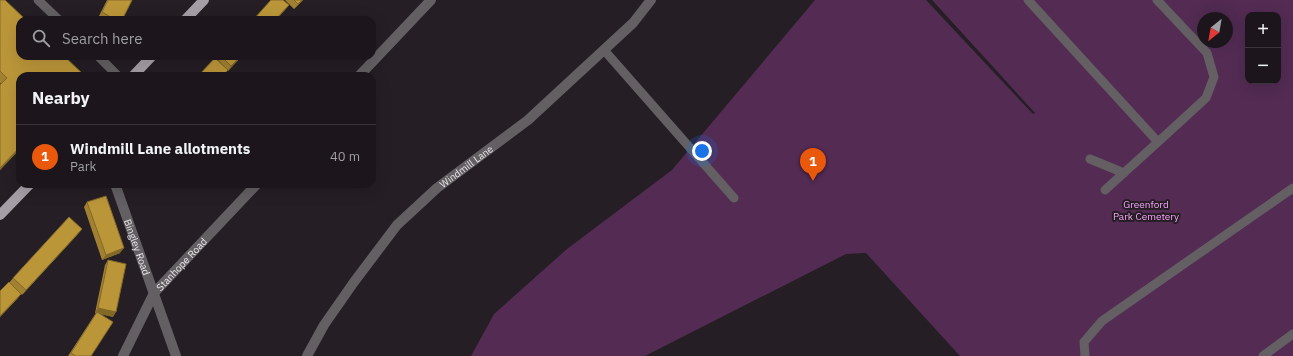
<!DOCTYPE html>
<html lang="en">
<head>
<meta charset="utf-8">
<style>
	body { margin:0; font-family:"IBM Plex Sans",sans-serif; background:#292329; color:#f1f3f6 }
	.controls { position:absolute; right:12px; top:12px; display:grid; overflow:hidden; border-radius:8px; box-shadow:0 4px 16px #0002 }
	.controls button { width:36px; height:36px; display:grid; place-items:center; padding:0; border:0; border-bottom:1px solid #3a353b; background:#1c161c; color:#f1f3f6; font:20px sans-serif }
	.compass { position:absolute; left:1197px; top:12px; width:36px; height:36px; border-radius:50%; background:#1c161c; box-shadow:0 4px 16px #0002; rotate:211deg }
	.you { position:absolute; left:702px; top:151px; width:14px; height:14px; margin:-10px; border:3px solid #fff; border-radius:50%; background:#1a73e8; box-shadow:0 0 0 6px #1a73e833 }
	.badge { display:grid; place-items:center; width:26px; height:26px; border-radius:50%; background:#ea580c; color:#fff; font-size:13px; font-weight:700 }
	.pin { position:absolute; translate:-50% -33px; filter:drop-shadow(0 1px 2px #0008) }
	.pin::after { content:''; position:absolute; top:21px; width:14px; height:12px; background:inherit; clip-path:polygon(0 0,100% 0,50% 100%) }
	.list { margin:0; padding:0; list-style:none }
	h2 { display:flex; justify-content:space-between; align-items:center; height:52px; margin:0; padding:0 16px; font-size:17px }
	h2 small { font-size:13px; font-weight:400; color:#a09fa3 }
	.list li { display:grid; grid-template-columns:26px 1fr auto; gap:12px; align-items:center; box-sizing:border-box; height:64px; padding:0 16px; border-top:1px solid #3a353b }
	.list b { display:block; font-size:15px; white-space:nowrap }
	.list p { margin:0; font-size:13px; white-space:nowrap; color:#a09fa3 }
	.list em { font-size:13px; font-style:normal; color:#a09fa3 }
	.icon { flex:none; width:22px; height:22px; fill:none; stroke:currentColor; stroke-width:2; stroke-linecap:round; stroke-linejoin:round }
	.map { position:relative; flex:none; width:1293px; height:356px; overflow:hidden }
	.search { position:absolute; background:#1c161c; box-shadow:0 4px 16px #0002; left:16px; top:16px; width:360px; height:44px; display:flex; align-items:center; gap:10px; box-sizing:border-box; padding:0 14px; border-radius:12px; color:#a09fa3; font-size:15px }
	.panel { position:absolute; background:#1c161c; box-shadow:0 4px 16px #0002; left:16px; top:72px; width:360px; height:116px; border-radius:12px }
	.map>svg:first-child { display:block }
	.green { fill:#532b53; fill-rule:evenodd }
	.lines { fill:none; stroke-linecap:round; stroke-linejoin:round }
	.lane { stroke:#635f63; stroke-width:9 }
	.street { stroke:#635f63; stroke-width:10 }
	.primary { stroke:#a69ea6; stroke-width:10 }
	.wall { fill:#a18131 }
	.shaded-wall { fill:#836928 }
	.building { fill:#bb9639; stroke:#836928 }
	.labels { text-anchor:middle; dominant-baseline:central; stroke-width:4; stroke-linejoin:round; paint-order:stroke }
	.street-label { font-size:10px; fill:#eae5ea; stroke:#251e25 }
	.park-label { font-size:10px; fill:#f8a3f9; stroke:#251e25 }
</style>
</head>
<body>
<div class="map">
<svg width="1293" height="356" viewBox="0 0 1293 356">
	<rect width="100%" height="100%" fill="#251e25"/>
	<path class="green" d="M 815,0 L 926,0 L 1033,114 L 1035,113 L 932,0 L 1293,0 L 1293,356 L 960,356 L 866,253 L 846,254 L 645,356 L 471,356 L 494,314 L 567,249 L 672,170 ZM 1248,15 L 1278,15 L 1278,81 L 1248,81 ZM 1203,18 L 1227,18 L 1227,42 L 1203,42 Z"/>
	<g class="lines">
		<path class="lane" d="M 38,0 L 59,20
			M 1028,0 L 1158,142 L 1105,190
			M 1157,0 L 1207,53 L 1214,77 L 1206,98 L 1158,142
			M 604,50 L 734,198
			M 98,56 L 118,76
			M 1090,159 L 1124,173
			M 1085,356 L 1084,342 L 1102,321 L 1293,188
			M 1263,356 L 1293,334"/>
		<g class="street">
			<path d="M 359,76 L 431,0"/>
			<path id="s1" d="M 115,184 L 176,356"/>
			<path id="s2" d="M 123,356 L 154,293 L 257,184"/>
			<path id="s3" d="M 307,356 L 324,325 L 354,282 L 397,225 L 437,188 L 528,120 L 633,23 L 651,0"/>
		</g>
		<path class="primary" d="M 185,20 L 204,0
			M 133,76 L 152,56
			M 0,215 L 30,184"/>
	</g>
	<path class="wall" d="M 0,0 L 20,149 L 0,170 L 0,85 L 1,84 L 0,83 Z
		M 107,0 L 132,0 L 122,20 L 103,20 L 98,18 Z
		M 285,0 L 303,0 L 294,9 Z
		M 219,56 L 242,56 L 228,71 L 217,59 Z
		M 87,202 L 120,253 L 102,260 L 84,207 Z
		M 78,234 L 22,295 L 21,294 L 17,299 L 0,317 L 0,291 L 9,283 L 13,278 Z
		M 108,260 L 113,317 L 101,314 L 91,356 L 68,356 L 96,313 L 95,313 L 105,265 Z"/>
	<path class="shaded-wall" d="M 302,0 L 303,0 L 294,9 L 298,4 Z
		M 289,5 L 285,10 L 276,20 L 275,20 Z
		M 241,56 L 242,56 L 228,71 L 231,66 Z
		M 20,147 L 20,149 L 0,170 L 0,168 Z
		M 82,229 L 78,234 L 22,295 L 26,290 Z
		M 124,248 L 120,253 L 102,260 L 106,255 Z
		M 21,294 L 17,299 L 0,317 L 0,316 Z
		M 98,308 L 116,312 L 113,317 L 95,313 Z"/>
	<path class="building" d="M 0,0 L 5,0 L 26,20 L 20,20 L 20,56 L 64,56 L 85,76 L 20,76 L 20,147 L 0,168 L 0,85 L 7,78 L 0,71 Z
		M 108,0 L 132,0 L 122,20 L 116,20 L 102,12 Z
		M 271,0 L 283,0 L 289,5 L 275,20 L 253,20 Z
		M 294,0 L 302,0 L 298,4 Z
		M 221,56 L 241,56 L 231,66 Z
		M 215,58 L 228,70 L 222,76 L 198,76 Z
		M 106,196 L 124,248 L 106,255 L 87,202 Z
		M 69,217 L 82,229 L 26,290 L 13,278 Z
		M 108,260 L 126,264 L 116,312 L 98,308 Z
		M 9,282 L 21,294 L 0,316 L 0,291 Z
		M 97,312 L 113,322 L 91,356 L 76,356 L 71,353 Z"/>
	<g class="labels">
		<g class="street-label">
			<text stroke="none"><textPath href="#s3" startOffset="250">Windmill Lane</textPath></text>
			<text stroke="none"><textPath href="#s1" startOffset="67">Bingley Road</textPath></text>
			<text stroke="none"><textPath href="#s2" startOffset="110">Stanhope Road</textPath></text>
		</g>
		<g class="park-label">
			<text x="1146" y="204">Greenford<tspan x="1146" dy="12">Park Cemetery</tspan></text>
		</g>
	</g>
</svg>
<div class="controls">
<button>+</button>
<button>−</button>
</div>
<svg class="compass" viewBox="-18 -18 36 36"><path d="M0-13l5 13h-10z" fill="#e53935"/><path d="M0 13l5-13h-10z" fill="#a09fa3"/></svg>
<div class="you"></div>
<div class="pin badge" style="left:813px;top:181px">1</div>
<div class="search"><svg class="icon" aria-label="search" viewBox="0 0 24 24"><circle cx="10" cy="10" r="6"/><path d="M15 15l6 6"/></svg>Search here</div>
<section class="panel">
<h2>Nearby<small></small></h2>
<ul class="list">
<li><span class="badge">1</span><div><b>Windmill Lane allotments</b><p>Park</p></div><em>40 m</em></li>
</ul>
</section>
</div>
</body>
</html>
